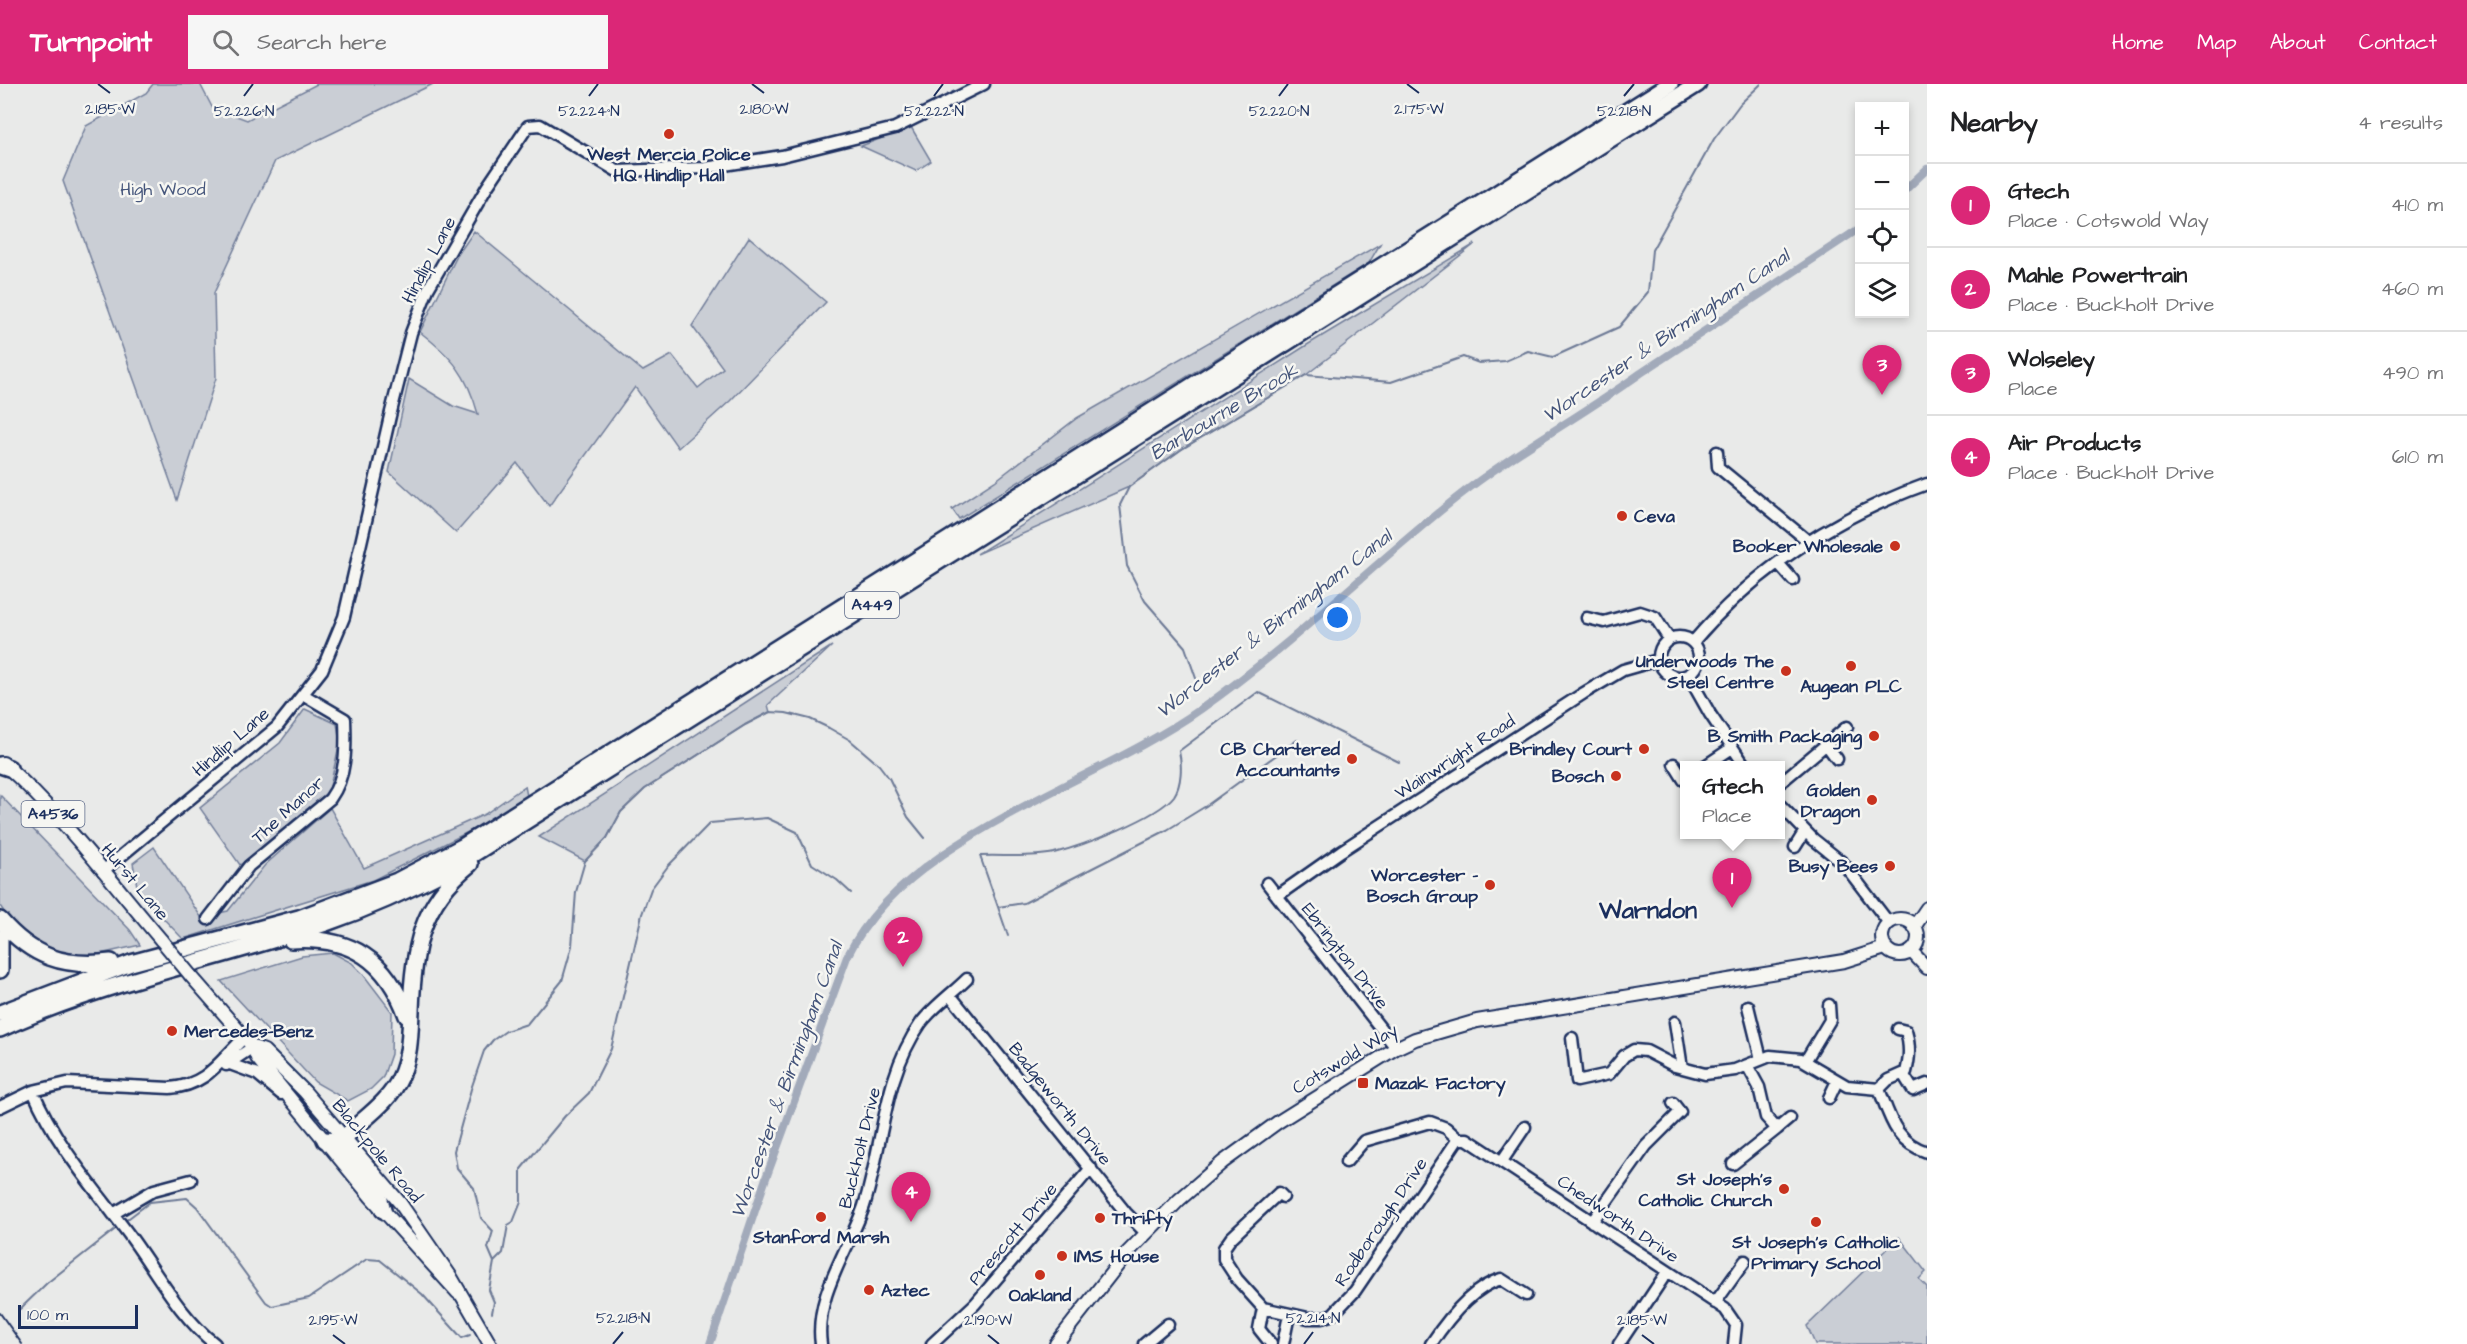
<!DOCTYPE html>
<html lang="en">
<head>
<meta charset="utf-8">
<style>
	body { margin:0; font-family:"Architects Daughter",sans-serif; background:#f6f6f6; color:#202124 }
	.controls { position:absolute; right:18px; top:18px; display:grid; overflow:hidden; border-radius:0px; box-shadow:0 3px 9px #0003 }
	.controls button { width:54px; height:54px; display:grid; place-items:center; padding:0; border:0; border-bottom:2px solid #e0e0e0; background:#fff; color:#202124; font:30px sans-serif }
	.scale { position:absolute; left:18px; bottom:15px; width:120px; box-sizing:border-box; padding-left:6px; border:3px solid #1b2f5e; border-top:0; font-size:16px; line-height:21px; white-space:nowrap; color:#1b2f5e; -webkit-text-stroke:4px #f6f6f2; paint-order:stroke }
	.you { position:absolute; left:1338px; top:534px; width:21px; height:21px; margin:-15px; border:4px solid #fff; border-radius:50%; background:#1a73e8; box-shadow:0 0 0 9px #1a73e833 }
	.badge { display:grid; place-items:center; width:39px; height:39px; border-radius:50%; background:#db2777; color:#fff; font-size:20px; font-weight:700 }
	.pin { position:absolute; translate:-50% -50px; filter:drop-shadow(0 2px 3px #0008) }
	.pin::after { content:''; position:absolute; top:32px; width:21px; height:18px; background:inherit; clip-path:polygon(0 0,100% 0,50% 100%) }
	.popup { position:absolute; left:1680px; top:677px; width:105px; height:78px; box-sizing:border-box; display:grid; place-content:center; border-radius:0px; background:#fff; filter:drop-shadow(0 2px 4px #0005); font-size:20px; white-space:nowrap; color:#757577 }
	.popup b { font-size:22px; color:#202124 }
	.popup::after { content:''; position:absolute; left:50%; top:100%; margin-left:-12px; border:12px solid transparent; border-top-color:#fff }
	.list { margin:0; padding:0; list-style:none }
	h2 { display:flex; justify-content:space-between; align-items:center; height:78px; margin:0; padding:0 24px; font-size:26px }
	h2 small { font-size:20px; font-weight:400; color:#757577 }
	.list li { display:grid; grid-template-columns:39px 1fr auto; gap:18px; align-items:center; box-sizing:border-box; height:84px; padding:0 24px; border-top:2px solid #e0e0e0 }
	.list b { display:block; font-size:22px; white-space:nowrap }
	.list p { margin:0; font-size:20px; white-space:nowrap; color:#757577 }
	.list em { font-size:20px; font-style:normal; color:#757577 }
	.icon { flex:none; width:33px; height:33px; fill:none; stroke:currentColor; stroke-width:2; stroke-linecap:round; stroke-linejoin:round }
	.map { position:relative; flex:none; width:1927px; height:1260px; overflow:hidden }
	header { display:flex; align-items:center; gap:36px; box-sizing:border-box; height:84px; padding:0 30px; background:#db2777; color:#fff }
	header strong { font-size:28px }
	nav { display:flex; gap:33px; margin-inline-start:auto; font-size:21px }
	.search { width:420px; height:54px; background:#f6f6f6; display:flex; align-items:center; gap:15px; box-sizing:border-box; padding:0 21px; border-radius:0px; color:#757577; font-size:22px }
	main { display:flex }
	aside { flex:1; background:#fff }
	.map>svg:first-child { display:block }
	.green { fill:#caced5; stroke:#727e9a; stroke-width:1.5 }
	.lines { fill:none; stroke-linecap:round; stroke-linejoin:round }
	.stream { stroke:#6c7995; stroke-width:2 }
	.canal { stroke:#a2aaba; stroke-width:8 }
	.minor-casing { stroke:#1b2f5e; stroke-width:15 }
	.major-casing { stroke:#1b2f5e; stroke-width:16 }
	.highway-casing { stroke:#1b2f5e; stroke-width:20 }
	.minor { stroke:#f6f6f2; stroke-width:10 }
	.major { stroke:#f6f6f2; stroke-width:12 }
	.highway { stroke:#f6f6f2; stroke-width:15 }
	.rail { stroke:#1b2f5e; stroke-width:2 }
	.major-bridge-casing { stroke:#1b2f5e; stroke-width:16; stroke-linecap:butt }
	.major-bridge { stroke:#f6f6f2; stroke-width:12 }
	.ticks { fill:none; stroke:#1b2f5e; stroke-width:2 }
	.poi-dot { fill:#c8321e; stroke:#f6f6f2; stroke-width:2 }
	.labels { text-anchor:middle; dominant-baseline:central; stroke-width:5; stroke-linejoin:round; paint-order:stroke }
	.shield { fill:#f6f6f2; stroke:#5d6b8a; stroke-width:1.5 }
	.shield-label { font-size:16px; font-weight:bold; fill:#1b2f5e }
	.poi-label { font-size:18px; font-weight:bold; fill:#1b2f5e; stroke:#f6f6f2; text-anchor:end }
	.park-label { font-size:18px; fill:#47577c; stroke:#f6f6f2 }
	.street-label { font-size:18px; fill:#1b2f5e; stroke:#f6f6f2 }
	.water-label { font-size:20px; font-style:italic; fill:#44547a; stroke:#f6f6f2 }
	.district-label { font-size:24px; font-weight:bold; fill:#1b2f5e; stroke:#f6f6f2 }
	.ticks-label { font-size:15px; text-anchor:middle; fill:#1b2f5e; stroke:#f6f6f2; stroke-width:5; stroke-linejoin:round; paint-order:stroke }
</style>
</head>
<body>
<header>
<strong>Turnpoint</strong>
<div class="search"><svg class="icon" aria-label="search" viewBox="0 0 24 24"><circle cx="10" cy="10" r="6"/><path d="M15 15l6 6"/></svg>Search here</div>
<nav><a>Home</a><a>Map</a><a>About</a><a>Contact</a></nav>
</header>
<main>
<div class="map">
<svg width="1927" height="1260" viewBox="0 0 1927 1260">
	<rect width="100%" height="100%" fill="#e9eae9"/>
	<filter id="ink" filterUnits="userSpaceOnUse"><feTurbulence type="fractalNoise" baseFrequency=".0167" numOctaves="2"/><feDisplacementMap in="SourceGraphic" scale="12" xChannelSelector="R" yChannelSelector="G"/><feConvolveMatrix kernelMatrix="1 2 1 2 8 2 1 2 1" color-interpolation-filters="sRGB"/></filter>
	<g filter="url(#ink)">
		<path class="green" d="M 153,0 L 200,0 L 212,23 L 247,36 L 317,0 L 433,0 L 275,77 L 214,209 L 216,294 L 177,416 L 63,97 L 86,42 L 146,9 Z
			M 911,43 L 931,77 L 916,87 L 861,62 Z
			M 474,147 L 643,287 L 672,271 L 698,304 L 723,284 L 692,242 L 749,153 L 826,218 L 730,317 L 678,364 L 635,303 L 549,422 L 517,379 L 456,449 L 389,388 L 409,295 L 453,322 L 478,330 C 467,290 452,273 420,248 L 457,172 Z
			M 1380,160 L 1369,179 L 959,435 L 952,425 L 995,397 L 1077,334 Z
			M 1475,160 L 1306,291 L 1182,365 L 1129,403 L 977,470 L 1307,261 Z
			M 832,562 L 768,621 L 770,628 L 745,641 L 645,705 L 621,728 L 607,754 L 585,777 L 539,753 Z
			M 305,625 L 337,640 L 340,657 L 329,707 L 240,781 L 200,724 L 280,659 Z
			M 525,702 L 527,712 L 476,744 L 373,796 L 183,855 L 138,808 L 133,779 L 154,763 L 201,833 L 228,827 L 265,781 L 330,724 L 364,784 L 485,730 Z
			M 0,711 L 130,846 L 140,861 L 82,874 L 52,868 L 16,845 L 0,822 Z
			M 333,869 L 352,879 L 363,890 L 392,928 L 391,970 L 383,993 L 371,1005 L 348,1017 L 315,998 L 221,897 L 302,872 Z
			M 1899,1153 L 1926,1188 L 1919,1195 L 1927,1203 L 1927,1260 L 1815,1260 L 1807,1242 Z"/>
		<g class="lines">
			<path class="stream" d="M 1199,603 L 1185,563 L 1145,517 L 1127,482 L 1120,421 L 1129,403 L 1182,365 L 1306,291 L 1391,298 L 1463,273 L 1479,279 L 1505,277 L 1528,267 L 1553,273 L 1619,243 L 1648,208 L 1652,166 L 1714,55 L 1740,20 L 1761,0
				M 1297,656 L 1206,722 L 1167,746 L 1024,819 L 998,823 L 980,772 C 1003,771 1031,774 1054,769 C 1082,762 1157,734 1174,712 C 1182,700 1182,680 1179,667 L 1258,608 L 1399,678
				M 998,823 L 1008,852
				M 125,1137 L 150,1118 L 187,1114 L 197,1123 L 266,1218 L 272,1222 L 309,1214 L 367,1175 L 380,1176 L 422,1210 L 462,1254 L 470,1251
				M 494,1178 L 503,1169 L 508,1141 L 513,1138 L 521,1118 L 521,1085 L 565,1032 L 589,1009 L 611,965 L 642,830 L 651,805 L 668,782 L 710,739 L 767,734 L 797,748 L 812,780 L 837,796 L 851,809
				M 20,1225 L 47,1199 L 118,1143
				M 492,1229 L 494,1218 L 489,1206 L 494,1178 L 488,1164 L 493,1147 L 481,1134 L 474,1104 L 457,1084 L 454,1067 L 471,1005 L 484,967 L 493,956 L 506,947 L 527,940 L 562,897 L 572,862 L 576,808 L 585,777 L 607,754 L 621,728 L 645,705 L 745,641 L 770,628 L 786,629 L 810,635 L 829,644 L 850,656 L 879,681 L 889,694 L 908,733 L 925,754"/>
			<path class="canal" d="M 1904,107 L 1927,85
				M 710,1260 L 766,1094 L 847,873 C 906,752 1095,700 1201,625 C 1291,562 1370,483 1455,415 C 1514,368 1580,333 1641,289 L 1860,144"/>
			<defs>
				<path id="minor" d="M 1717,368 L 1718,383 L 1807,456
					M 1778,479 L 1793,496
					M 1587,534 L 1604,538 L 1640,528 L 1655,533 L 1669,555
					M1659 573a20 20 0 1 1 40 0a20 20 0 1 1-40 0Z
					M 1693,558 C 1757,483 1835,433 1927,400
					M 1688,591 L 1710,630 L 1745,682
					M 1826,660 L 1837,675
					M 1674,680 L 1684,696
					M 1705,682 L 1732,664
					M 1780,699 L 1847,643
					M 1780,721 L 1813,755 L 1843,779 L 1889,839
					M 1795,763 L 1805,747
					M 103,787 L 277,643 L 322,586 L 344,533 L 390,332 L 411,249 L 428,205 L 487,103 L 528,42 L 540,41 L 617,87 L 705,84 L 782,72 L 895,44 L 984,0
					M 1267,799 L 1396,964
					M 1277,812 L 1341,767 L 1584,609 L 1623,586 L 1658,576
					M 208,835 L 249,782 L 330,715 C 347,692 346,663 345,635 L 304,611
					M 950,911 L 1126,1129 L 1146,1149
					M 1748,922 L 1761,975
					M 1675,938 L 1682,984
					M 1572,954 L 1577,997 L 1609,990 L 1624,972 L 1634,966 L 1646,967 L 1675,982 L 1705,990 L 1735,986 L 1770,972 L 1801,975 L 1847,1002 L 1879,1005 C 1890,1033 1895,1058 1927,1068
					M 1806,976 L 1830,936 L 1829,921
					M 230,980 L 257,990 L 281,1010
					M 226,981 L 253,963
					M 1903,990 L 1913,1006 L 1927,1000
					M 1879,1005 L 1888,996 L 1906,988 C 1910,973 1910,962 1906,947 L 1898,945
					M 33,1007 C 56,1061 92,1101 127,1148 C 155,1185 178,1231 215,1260
					M 1829,1014 L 1837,997
					M 0,1023 L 33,1007 L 67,999 L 170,1004 C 208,1001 220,976 245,953
					M 1777,1045 L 1790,1034
					M 1458,1055 L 1467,1055 L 1725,1225 L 1736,1241 L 1734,1260
					M 1502,1077 L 1525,1043
					M 1346,1078 L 1364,1057 L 1430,1038 L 1446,1044 L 1458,1055
					M 1733,1080 L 1777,1045 L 1766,1033 L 1759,1003 L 1747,981
					M 1283,1113 L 1279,1109 L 1231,1154 L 1224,1164 L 1224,1175 L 1237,1195 L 1263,1224 L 1308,1234 L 1322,1234 L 1333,1230 L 1355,1207 L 1458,1055
					M 113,1130 L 154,1106 L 191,1096
					M 1592,1138 L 1646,1062 L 1680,1028 L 1673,1019
					M 1715,1219 L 1745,1177
					M 1263,1224 L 1259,1245 L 1271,1260
					M 821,1260 C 814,1212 849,1166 864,1122 C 883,1062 883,992 921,939 C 933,923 953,909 967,895
					M 932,1260 L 975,1220 L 1091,1084
					M 1144,1260 L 1168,1240
					M 1283,1260 L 1289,1231
					M 1431,1260 C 1447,1236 1473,1203 1501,1195 L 1526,1211
					M 1619,1260 L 1667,1188"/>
				<path id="major" d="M 3,679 C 62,731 111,797 162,857
					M1882 853a18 18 0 1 1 36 0a18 18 0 1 1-36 0Z
					M 1914,843 L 1927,824
					M 1911,867 L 1927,884
					M 191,892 L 253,963 L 257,974 L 371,1113 L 458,1209
					M 253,963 L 264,967 L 305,1008 L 400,1119 L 451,1193 L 490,1260
					M 1056,1260 L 1127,1169 L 1179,1116 L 1223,1078 L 1278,1038 L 1396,964 L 1415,955 L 1477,937 L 1844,877 L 1885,864"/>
				<path id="highway" d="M 0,681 L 9,684
					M 0,836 C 32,873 64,884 111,878
					M 0,854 L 0,886
					M 291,856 C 351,852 387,876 407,932
					M 0,929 L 131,879 L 299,834 L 397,797 L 462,763 L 1670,0
					M 0,945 C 104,897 218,876 326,839 C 369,824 411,805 451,784 L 1698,0
					M 344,1054 L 342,1063 L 345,1068 L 378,1109 L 383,1126
					M 325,1056 L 336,1057 L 344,1054 C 362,1035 389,1019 400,994 C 410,973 410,950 411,927 C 413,866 420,820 470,780"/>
			</defs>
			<use href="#minor" class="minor-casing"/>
			<use href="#major" class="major-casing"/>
			<use href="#highway" class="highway-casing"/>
			<use href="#minor" class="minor"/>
			<use href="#major" class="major"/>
			<use href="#highway" class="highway"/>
			<path class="rail" d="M 0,1229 L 22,1260"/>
			<defs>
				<path id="major-bridge" d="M 162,857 L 191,892"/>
			</defs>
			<use href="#major-bridge" class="major-bridge-casing"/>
			<use href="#major-bridge" class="major-bridge"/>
		</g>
	</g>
	<path class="ticks" d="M 98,0 L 110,9M 752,0 L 764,9M 1407,0 L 1419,9M 244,12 L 253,0M 589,12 L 598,0M 934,12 L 943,0M 1279,12 L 1288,0M 1624,12 L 1634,0M 333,1251 L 345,1260M 988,1251 L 999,1260M 1642,1251 L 1654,1260M 613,1260 L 623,1248M 1304,1260 L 1313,1248"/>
	<g class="poi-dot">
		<circle cx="669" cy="50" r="6"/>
		<circle cx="1622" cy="432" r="6"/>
		<circle cx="1895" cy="462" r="6"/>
		<circle cx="1851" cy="582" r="6"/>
		<circle cx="1786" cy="587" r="6"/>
		<circle cx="1874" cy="652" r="6"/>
		<circle cx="1644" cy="665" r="6"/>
		<circle cx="1352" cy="675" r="6"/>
		<circle cx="1616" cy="692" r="6"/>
		<circle cx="1872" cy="716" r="6"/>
		<circle cx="1890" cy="782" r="6"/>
		<circle cx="1490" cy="801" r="6"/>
		<circle cx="172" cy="947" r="6"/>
		<rect x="1357" y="993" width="12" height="12" rx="3"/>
		<circle cx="1784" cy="1105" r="6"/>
		<circle cx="821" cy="1133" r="6"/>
		<circle cx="1100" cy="1134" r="6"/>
		<circle cx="1816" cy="1138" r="6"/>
		<circle cx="1062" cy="1172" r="6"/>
		<circle cx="1040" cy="1191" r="6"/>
		<circle cx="869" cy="1206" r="6"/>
	</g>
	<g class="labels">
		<g class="shield">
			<rect x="845" y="508" width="54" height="26" rx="4.5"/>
			<rect x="21.5" y="717" width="63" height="26" rx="4.5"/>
		</g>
		<g class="shield-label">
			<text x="872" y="521">A449</text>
			<text x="53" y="730">A4536</text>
		</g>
		<g class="poi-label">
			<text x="669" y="70" text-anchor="middle">West Mercia Police<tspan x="669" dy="21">HQ Hindlip Hall</tspan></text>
			<text x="1634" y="432" text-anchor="start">Ceva</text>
			<text x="1883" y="462">Booker Wholesale</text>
			<text x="1774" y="577">Underwoods The<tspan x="1774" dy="21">Steel Centre</tspan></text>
			<text x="1851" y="602" text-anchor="middle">Augean PLC</text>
			<text x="1862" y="652">B Smith Packaging</text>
			<text x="1340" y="665">CB Chartered<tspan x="1340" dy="21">Accountants</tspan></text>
			<text x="1632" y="665">Brindley Court</text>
			<text x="1604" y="692">Bosch</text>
			<text x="1860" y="706">Golden<tspan x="1860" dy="21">Dragon</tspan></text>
			<text x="1878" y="782">Busy Bees</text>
			<text x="1478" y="791">Worcester -<tspan x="1478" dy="21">Bosch Group</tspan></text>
			<text x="184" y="947" text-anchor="start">Mercedes-Benz</text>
			<text x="1375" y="999" text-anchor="start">Mazak Factory</text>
			<text x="1772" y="1095">St Joseph's<tspan x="1772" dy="21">Catholic Church</tspan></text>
			<text x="1112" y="1134" text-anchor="start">Thrifty</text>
			<text x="821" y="1153" text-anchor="middle">Stanford Marsh</text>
			<text x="1816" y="1158" text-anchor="middle">St Joseph's Catholic<tspan x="1816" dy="21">Primary School</tspan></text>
			<text x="1074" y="1172" text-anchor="start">IMS House</text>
			<text x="881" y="1206" text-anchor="start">Aztec</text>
			<text x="1040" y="1211" text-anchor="middle">Oakland</text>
		</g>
		<g class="park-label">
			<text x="163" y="105">High Wood</text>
		</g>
		<g class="street-label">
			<text transform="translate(429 176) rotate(-62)">Hindlip Lane</text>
			<text transform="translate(231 658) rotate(-41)">Hindlip Lane</text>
			<text transform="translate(1455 673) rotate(-33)">Wainwright Road</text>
			<text transform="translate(288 726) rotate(-42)">The Manor</text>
			<text transform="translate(135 798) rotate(50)">Hurst Lane</text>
			<text transform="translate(1345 872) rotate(52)">Ebrington Drive</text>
			<text transform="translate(1345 975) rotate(-31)">Cotswold Way</text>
			<text transform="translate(1060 1020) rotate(51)">Badgeworth Drive</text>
			<text transform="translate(860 1064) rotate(-76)">Buckholt Drive</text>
			<text transform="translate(377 1067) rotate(50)">Blackpole Road</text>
			<text transform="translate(1618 1135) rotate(34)">Chedworth Drive</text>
			<text transform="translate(1381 1138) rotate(-56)">Rodborough Drive</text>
			<text transform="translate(1013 1150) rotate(-50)">Prescott Drive</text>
		</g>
		<g class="water-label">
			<text transform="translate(1666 252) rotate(-34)">Worcester &amp; Birmingham Canal</text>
			<text transform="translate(1224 328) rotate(-31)">Barbourne Brook</text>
			<text transform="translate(1274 540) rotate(-38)">Worcester &amp; Birmingham Canal</text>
			<text transform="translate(787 996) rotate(-70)">Worcester &amp; Birmingham Canal</text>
		</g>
		<g class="district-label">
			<text x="1648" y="827">Warndon</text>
		</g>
	</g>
	<g class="ticks-label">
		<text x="110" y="30">2.185°W</text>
		<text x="764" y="30">2.180°W</text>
		<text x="1419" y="30">2.175°W</text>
		<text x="244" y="32">52.226°N</text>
		<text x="589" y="32">52.224°N</text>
		<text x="934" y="32">52.222°N</text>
		<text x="1279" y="32">52.220°N</text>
		<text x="1624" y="32">52.218°N</text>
		<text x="623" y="1239">52.218°N</text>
		<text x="1313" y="1239">52.214°N</text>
		<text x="333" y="1241">2.195°W</text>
		<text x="988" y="1241">2.190°W</text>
		<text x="1642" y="1241">2.185°W</text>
	</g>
</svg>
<div class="controls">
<button>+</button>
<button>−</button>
<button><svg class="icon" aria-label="locate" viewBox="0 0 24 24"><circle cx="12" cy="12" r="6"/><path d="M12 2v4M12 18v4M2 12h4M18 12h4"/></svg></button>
<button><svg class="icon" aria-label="layers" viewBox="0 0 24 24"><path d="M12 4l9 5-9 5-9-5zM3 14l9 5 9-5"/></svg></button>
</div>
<div class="scale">100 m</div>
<div class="you"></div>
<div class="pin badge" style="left:1732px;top:824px">1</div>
<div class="popup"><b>Gtech</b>Place</div>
<div class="pin badge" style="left:903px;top:883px">2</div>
<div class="pin badge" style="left:1882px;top:311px">3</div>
<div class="pin badge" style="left:911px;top:1138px">4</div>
</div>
<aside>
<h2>Nearby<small>4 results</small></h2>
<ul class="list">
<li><span class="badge">1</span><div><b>Gtech</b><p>Place · Cotswold Way</p></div><em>410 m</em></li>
<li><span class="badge">2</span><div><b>Mahle Powertrain</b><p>Place · Buckholt Drive</p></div><em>460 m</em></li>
<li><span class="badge">3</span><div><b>Wolseley</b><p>Place</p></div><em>490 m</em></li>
<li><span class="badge">4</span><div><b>Air Products</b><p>Place · Buckholt Drive</p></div><em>610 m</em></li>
</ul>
</aside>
</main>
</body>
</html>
